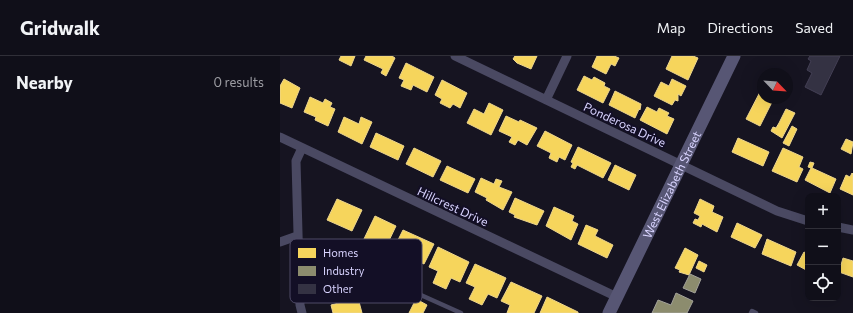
<!DOCTYPE html>
<html lang="en">
<head>
<meta charset="utf-8">
<style>
	body { margin:0; font-family:Commissioner,sans-serif; background:#191822; color:#f1f3f6 }
	.controls { position:absolute; right:12px; bottom:12px; display:grid; overflow:hidden; border-radius:8px; box-shadow:0 4px 16px #0002 }
	.controls button { width:36px; height:36px; display:grid; place-items:center; padding:0; border:0; border-bottom:1px solid #302f38; background:#100f19; color:#f1f3f6; font:20px sans-serif }
	.compass { position:absolute; left:477px; top:12px; width:36px; height:36px; border-radius:50%; background:#100f19; box-shadow:0 4px 16px #0002; rotate:115deg }
	.list { margin:0; padding:0; list-style:none }
	h2 { display:flex; justify-content:space-between; align-items:center; height:52px; margin:0; padding:0 16px; font-size:17px }
	h2 small { font-size:13px; font-weight:400; color:#9c9ca2 }
	.icon { flex:none; width:22px; height:22px; fill:none; stroke:currentColor; stroke-width:2; stroke-linecap:round; stroke-linejoin:round }
	.map { position:relative; flex:none; width:573px; height:257px; overflow:hidden }
	header { display:flex; align-items:center; gap:24px; box-sizing:border-box; height:56px; padding:0 20px; background:#100f19; border-bottom:1px solid #302f38 }
	header strong { font-size:19px }
	nav { display:flex; gap:22px; margin-inline-start:auto; font-size:14px }
	main { display:flex }
	aside { flex:1; background:#100f19 }
	.map>svg:first-child { display:block }
	.homes { fill:#f6d55c; stroke:#edd58d }
	.industry { fill:#8c8c6e; stroke:#a3a29a }
	.building { fill:#343243; stroke:#433f54 }
	.lines { fill:none; stroke-linecap:round; stroke-linejoin:round }
	.lane { stroke:#4a4962; stroke-width:4.5 }
	.street { stroke:#4a4962; stroke-width:9 }
	.secondary { stroke:#575674; stroke-width:13 }
	.labels { text-anchor:middle; dominant-baseline:central; stroke-width:4; stroke-linejoin:round; paint-order:stroke }
	.street-label { font-size:12px; fill:#d9d4ff; stroke:#130f26 }
	.key { fill:#130f26; stroke:#4e4a67; stroke-width:1 }
	.key-label { font-size:11px; fill:#d9d4ff }
</style>
</head>
<body>
<header>
<strong>Gridwalk</strong>
<nav><a>Map</a><a>Directions</a><a>Saved</a></nav>
</header>
<main>
<aside>
<h2>Nearby<small>0 results</small></h2>
<ul class="list">
</ul>
</aside>
<div class="map">
<svg width="573" height="257" viewBox="0 0 573 257">
	<rect width="100%" height="100%" fill="#161421"/>
	<path class="homes" d="M 61,0 L 75,0 L 71,10 L 59,4 Z
		M 86,0 L 112,0 L 115,2 L 106,20 L 101,17 L 103,13 L 84,4 Z
		M 235,0 L 257,0 L 251,13 L 237,7 L 233,3 Z
		M 317,0 L 334,0 L 339,2 L 335,10 L 331,8 L 326,18 L 312,11 Z
		M 392,0 L 413,0 L 418,2 L 408,24 L 386,13 Z
		M 126,7 L 154,21 L 147,36 L 133,29 L 131,34 L 121,30 L 124,24 L 119,22 Z
		M 304,20 L 312,24 L 314,21 L 325,27 L 324,30 L 330,33 L 323,47 L 297,34 Z
		M 4,23 L 20,32 L 12,52 L 0,47 L 0,30 Z
		M 392,23 L 406,30 L 401,40 L 398,38 L 398,45 L 395,44 L 392,49 L 374,40 L 381,26 L 389,30 Z
		M 162,24 L 187,37 L 180,52 L 173,48 L 170,52 L 160,47 L 162,43 L 155,39 Z
		M 481,34 L 483,35 L 483,42 L 494,42 L 480,70 L 466,63 Z
		M 335,35 L 361,48 L 360,54 L 359,53 L 355,62 L 329,49 Z
		M 30,41 L 43,47 L 45,43 L 52,47 L 50,51 L 55,53 L 48,70 L 35,64 L 36,61 L 24,56 Z
		M 209,47 L 223,54 L 211,79 L 187,67 L 194,53 L 204,58 Z
		M 367,51 L 377,56 L 379,52 L 389,57 L 387,60 L 394,63 L 387,78 L 360,64 Z
		M 506,53 L 515,57 L 502,82 L 491,75 L 493,71 L 496,72 L 499,67 Z
		M 226,60 L 239,66 L 240,64 L 257,72 L 247,89 L 238,84 L 235,89 L 229,86 L 232,81 L 219,75 Z
		M 64,61 L 79,68 L 81,61 L 92,66 L 82,88 L 58,76 Z
		M 512,70 L 517,73 L 509,90 L 503,87 Z
		M 265,75 L 292,89 L 285,104 L 279,101 L 277,106 L 269,102 L 271,97 L 257,90 Z
		M 96,77 L 124,90 L 118,104 L 90,91 Z
		M 458,82 L 489,96 L 483,110 L 452,96 Z
		M 566,83 L 573,86 L 571,98 L 561,93 Z
		M 298,91 L 331,107 L 323,122 L 297,109 L 295,113 L 291,111 L 293,107 L 291,106 Z
		M 134,92 L 161,105 L 153,121 L 126,108 Z
		M 503,92 L 523,101 L 519,111 L 523,113 L 517,126 L 492,115 Z
		M 530,106 L 534,107 L 532,112 L 556,123 L 550,137 L 525,124 L 531,112 L 528,111 Z
		M 335,109 L 356,119 L 349,134 L 328,124 Z
		M 167,110 L 195,123 L 188,137 L 160,124 Z
		M 572,117 L 573,118 L 573,139 L 560,133 L 566,119 L 570,121 Z
		M 201,122 L 214,128 L 216,123 L 222,125 L 219,131 L 232,136 L 223,154 L 206,144 L 207,142 L 195,136 Z
		M 235,142 L 264,155 L 257,169 L 234,161 L 235,159 L 229,156 Z
		M 57,143 L 82,154 L 72,175 L 47,164 Z
		M 420,143 L 434,150 L 432,156 L 443,161 L 437,176 L 422,168 L 421,171 L 413,167 L 415,163 L 418,164 L 420,160 L 414,157 Z
		M 274,151 L 294,160 L 292,165 L 298,168 L 291,184 L 266,170 Z
		M 95,160 L 116,170 L 104,195 L 83,185 Z
		M 457,167 L 482,179 L 475,192 L 451,181 Z
		M 306,169 L 318,174 L 315,180 L 333,189 L 327,202 L 298,188 Z
		M 123,174 L 154,188 L 144,208 L 135,204 L 130,215 L 117,209 L 122,198 L 113,194 Z
		M 487,183 L 516,196 L 511,210 L 482,198 Z
		M 158,191 L 189,206 L 180,226 L 171,222 L 166,233 L 153,227 L 158,215 L 149,211 Z
		M 405,192 L 418,199 L 409,219 L 399,216 L 400,214 L 395,212 Z
		M 524,196 L 528,198 L 528,215 L 517,209 Z
		M 563,202 L 573,205 L 573,221 L 559,216 Z
		M 419,205 L 427,209 L 424,216 L 416,212 Z
		M 195,208 L 226,222 L 217,242 L 208,238 L 202,249 L 189,243 L 195,231 L 186,227 Z
		M 231,226 L 262,240 L 254,257 L 227,257 L 230,249 L 221,245 Z
		M 267,241 L 298,256 L 298,257 L 260,257 Z
		M 78,242 L 82,257 L 53,257 L 51,249 Z
		M 136,243 L 147,249 L 143,257 L 129,257 Z"/>
	<path class="industry" d="M 410,218 L 421,223 L 415,237 L 403,232 Z
		M 396,237 L 413,245 L 407,257 L 372,257 L 378,244 L 391,249 Z"/>
	<path class="building" d="M 530,0 L 560,0 L 541,39 L 525,31 L 532,17 L 527,14 L 531,5 L 528,3 Z"/>
	<g class="lines">
		<path class="lane" d="M 94,221 L 123,231 L 181,257
			M 471,257 L 472,255 L 476,257"/>
		<path class="street" d="M 175,0 L 497,155 L 528,165
			M 266,44 L 287,0
			M 0,81 L 337,241
			M 22,92 L 16,105 L 20,249 L 22,257
			M 558,171 L 573,174
			M 0,186 L 17,180"/>
		<path class="secondary" id="s1" d="M 329,257 L 454,0"/>
	</g>
	<g class="labels">
		<g class="street-label">
			<text transform="translate(345 68) rotate(25)">Ponderosa Drive</text>
			<text stroke="none"><textPath href="#s1" startOffset="143">West Elizabeth Street</textPath></text>
			<text transform="translate(173 150) rotate(25)">Hillcrest Drive</text>
		</g>
	</g>
	<rect x="10" y="183" width="132" height="64" rx="6" class="key"/>
	<rect x="18" y="192" width="18" height="10" fill="#f6d55c"/>
	<rect x="18" y="210" width="18" height="10" fill="#8c8c6e"/>
	<rect x="18" y="228" width="18" height="10" fill="#343243"/>
	<g class="key-label">
		<text x="43" y="201">Homes</text>
		<text x="43" y="219">Industry</text>
		<text x="43" y="237">Other</text>
	</g>
</svg>
<div class="controls">
<button>+</button>
<button>−</button>
<button><svg class="icon" aria-label="locate" viewBox="0 0 24 24"><circle cx="12" cy="12" r="6"/><path d="M12 2v4M12 18v4M2 12h4M18 12h4"/></svg></button>
</div>
<svg class="compass" viewBox="-18 -18 36 36"><path d="M0-13l5 13h-10z" fill="#e53935"/><path d="M0 13l5-13h-10z" fill="#9c9ca2"/></svg>
</div>
</main>
</body>
</html>
